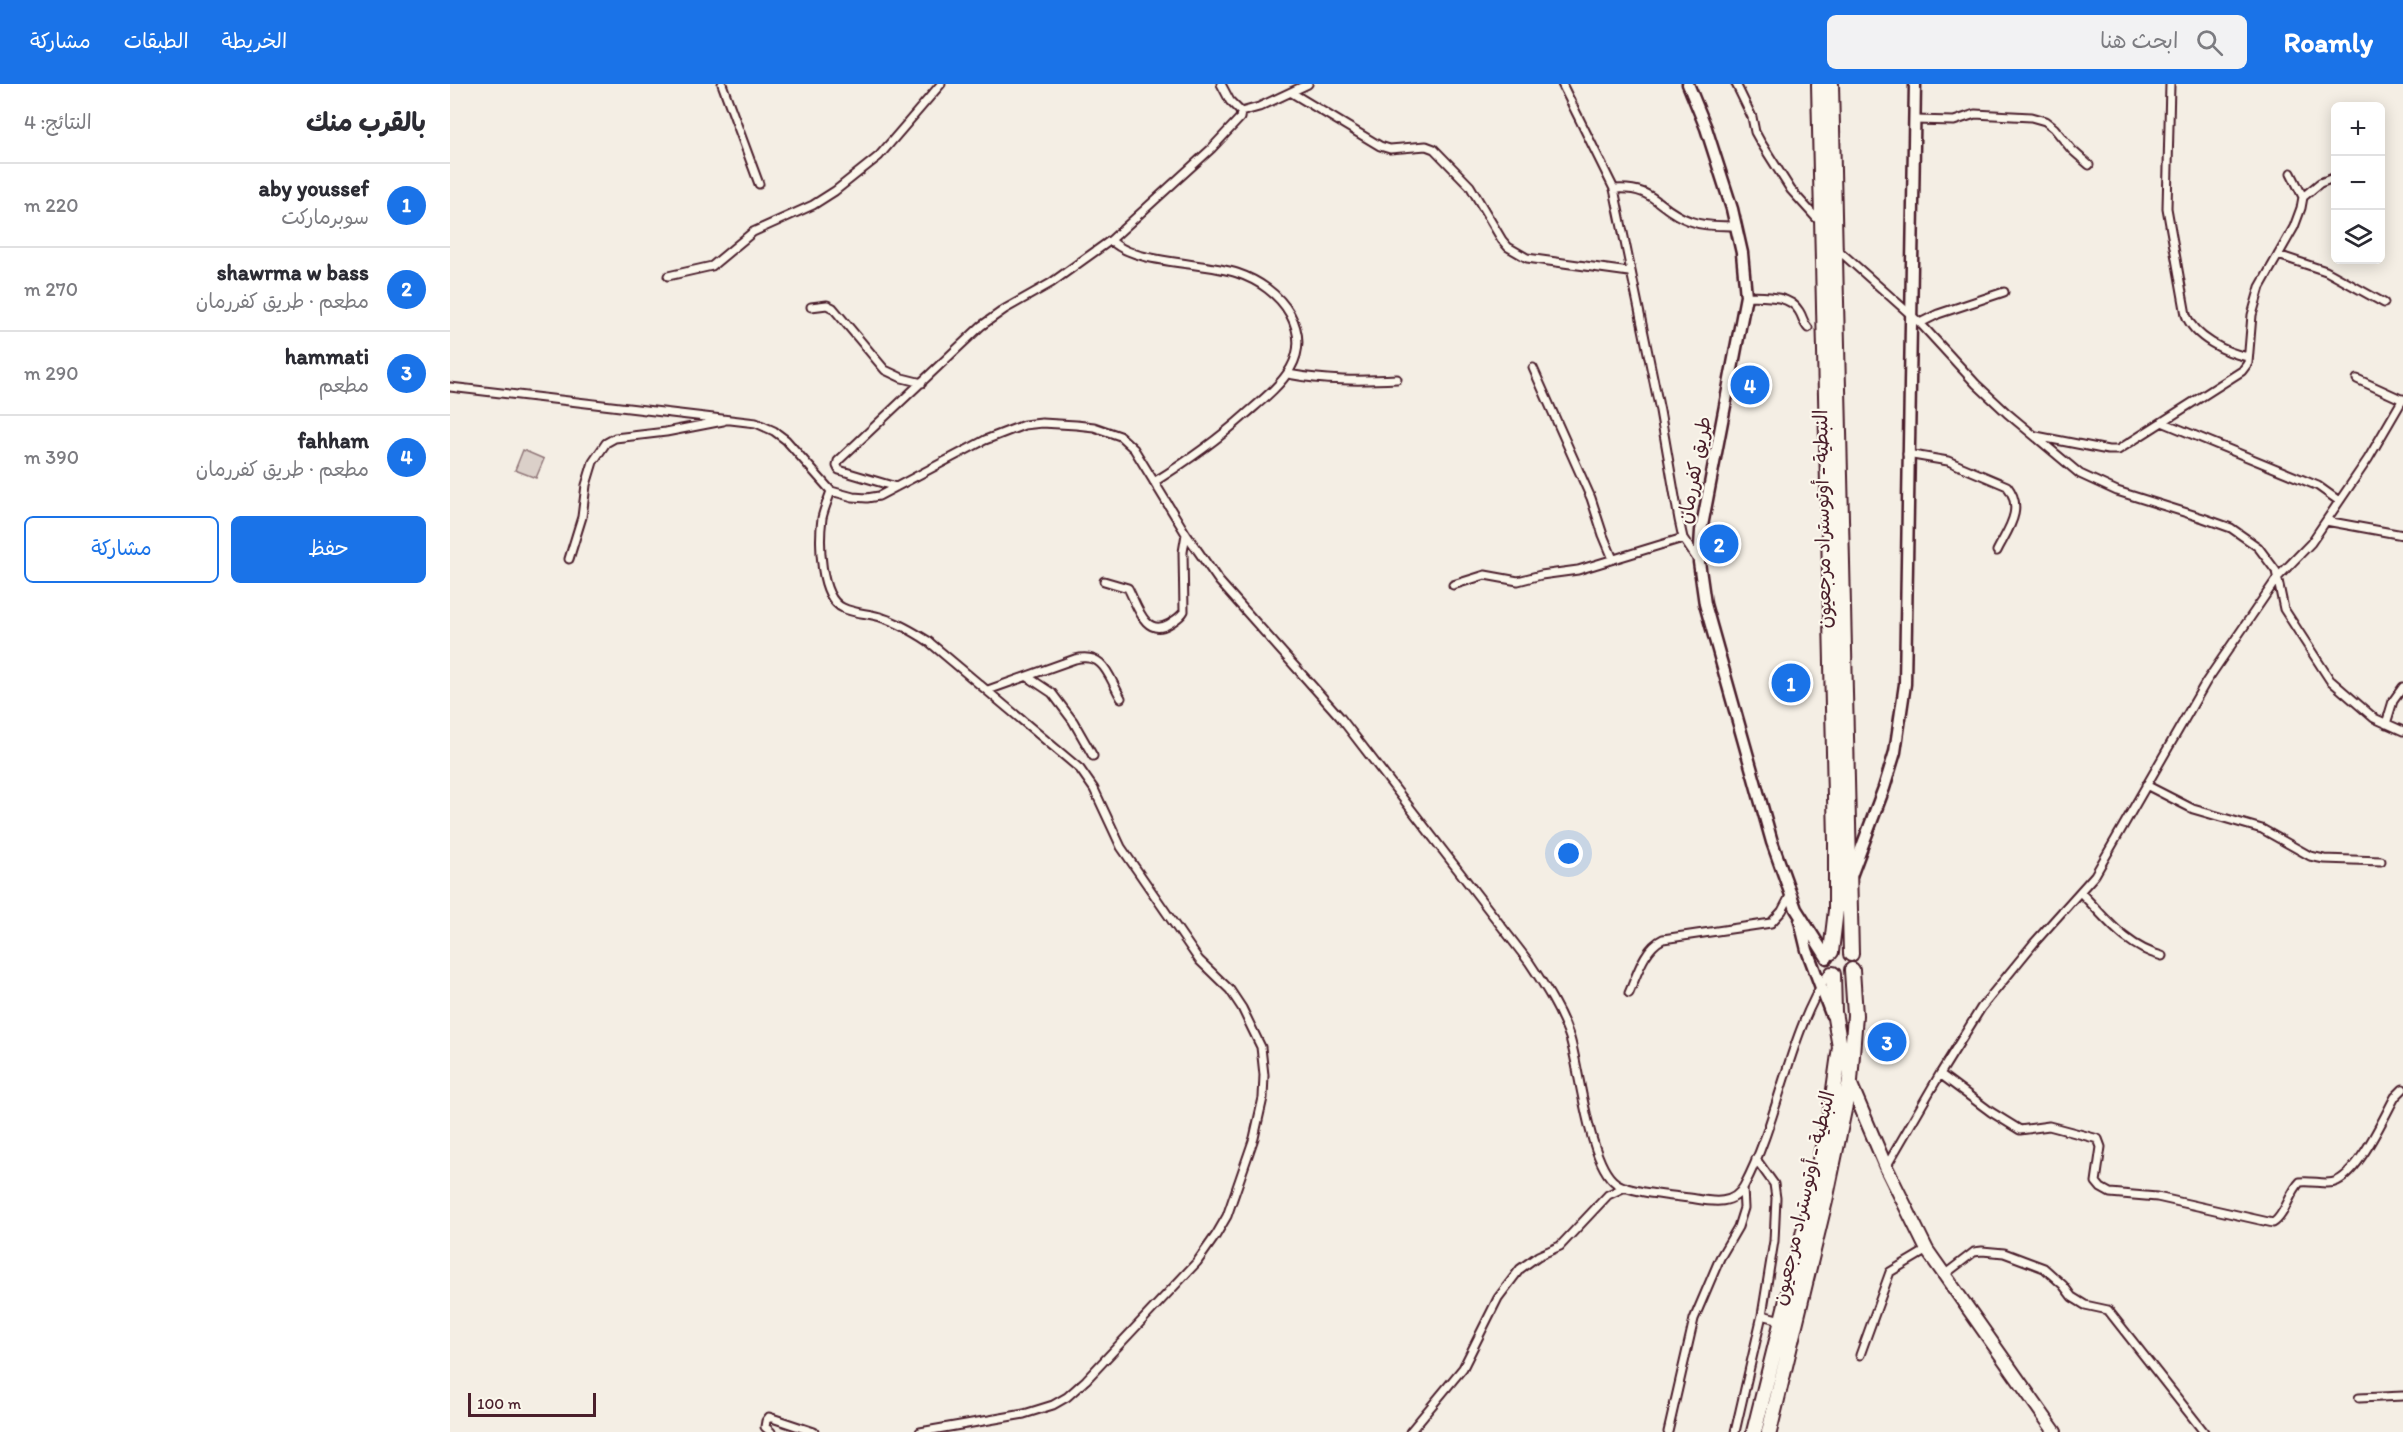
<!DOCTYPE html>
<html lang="ar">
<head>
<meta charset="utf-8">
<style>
	body { margin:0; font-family:Itim,"Playpen Sans Arabic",sans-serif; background:#f2f2f3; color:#2b2b33; direction:rtl }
	.controls { position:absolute; right:18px; top:18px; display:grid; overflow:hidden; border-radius:9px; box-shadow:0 3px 15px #0003 }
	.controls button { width:54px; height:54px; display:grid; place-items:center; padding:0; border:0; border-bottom:2px solid #e1e1e2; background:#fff; color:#2b2b33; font:30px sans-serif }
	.scale { position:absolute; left:18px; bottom:15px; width:128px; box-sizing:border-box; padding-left:6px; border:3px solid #4a1f2b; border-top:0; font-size:16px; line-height:21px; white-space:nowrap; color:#4a1f2b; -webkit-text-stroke:4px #fbf7ec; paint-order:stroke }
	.you { position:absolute; left:1119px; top:770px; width:21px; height:21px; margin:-15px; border:4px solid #fff; border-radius:50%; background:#1a73e8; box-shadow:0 0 0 9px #1a73e833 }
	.badge { display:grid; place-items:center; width:39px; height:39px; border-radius:50%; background:#1a73e8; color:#fff; font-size:20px; font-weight:700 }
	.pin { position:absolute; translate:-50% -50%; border:3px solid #fff; box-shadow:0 2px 6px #0006 }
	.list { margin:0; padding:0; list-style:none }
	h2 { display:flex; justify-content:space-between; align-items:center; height:78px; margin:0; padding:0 24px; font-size:26px }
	h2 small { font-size:20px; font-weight:400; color:#7c7c81 }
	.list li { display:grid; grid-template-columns:39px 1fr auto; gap:18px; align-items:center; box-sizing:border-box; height:84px; padding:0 24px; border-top:2px solid #e1e1e2 }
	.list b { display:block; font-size:22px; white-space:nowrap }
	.list p { margin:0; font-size:20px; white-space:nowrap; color:#7c7c81 }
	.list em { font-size:20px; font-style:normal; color:#7c7c81 }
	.actions { display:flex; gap:12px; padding:18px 24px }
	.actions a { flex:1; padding:14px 0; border:2px solid #1a73e8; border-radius:9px; text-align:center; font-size:21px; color:#1a73e8 }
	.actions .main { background:#1a73e8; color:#fff }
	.icon { flex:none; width:33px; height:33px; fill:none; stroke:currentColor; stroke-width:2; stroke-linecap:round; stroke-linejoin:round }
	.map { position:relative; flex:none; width:1953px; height:1348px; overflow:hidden; direction:ltr }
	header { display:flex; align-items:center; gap:36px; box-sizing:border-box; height:84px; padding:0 30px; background:#1a73e8; color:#fff }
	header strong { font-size:28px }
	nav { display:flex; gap:33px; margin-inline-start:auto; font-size:21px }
	.search { width:420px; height:54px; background:#f2f2f3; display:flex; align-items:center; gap:15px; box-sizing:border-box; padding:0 21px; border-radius:9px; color:#7c7c81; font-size:22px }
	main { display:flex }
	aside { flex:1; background:#fff }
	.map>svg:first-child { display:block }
	.green { fill:#dbd0c9; stroke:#92787a; stroke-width:1.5 }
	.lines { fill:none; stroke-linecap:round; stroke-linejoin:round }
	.street-casing { stroke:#4a1f2b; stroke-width:11 }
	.secondary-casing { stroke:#4a1f2b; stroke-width:15 }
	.primary-casing { stroke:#4a1f2b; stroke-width:16 }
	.highway-casing { stroke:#4a1f2b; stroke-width:18 }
	.street { stroke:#fbf7ec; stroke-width:7 }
	.secondary { stroke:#fbf7ec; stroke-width:10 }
	.primary { stroke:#fbf7ec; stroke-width:12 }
	.highway { stroke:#fbf7ec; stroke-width:14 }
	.labels { text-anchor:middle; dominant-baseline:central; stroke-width:4.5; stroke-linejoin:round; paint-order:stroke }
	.street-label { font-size:20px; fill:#4a1f2b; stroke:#fbf7ec }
</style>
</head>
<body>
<header>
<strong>Roamly</strong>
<div class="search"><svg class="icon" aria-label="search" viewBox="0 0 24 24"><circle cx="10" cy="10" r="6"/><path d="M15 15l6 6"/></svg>ابحث هنا</div>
<nav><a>الخريطة</a><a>الطبقات</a><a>مشاركة</a></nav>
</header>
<main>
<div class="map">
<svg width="1953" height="1348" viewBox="0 0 1953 1348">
	<rect width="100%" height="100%" fill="#f4eee4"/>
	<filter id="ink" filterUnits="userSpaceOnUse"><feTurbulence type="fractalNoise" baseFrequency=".0167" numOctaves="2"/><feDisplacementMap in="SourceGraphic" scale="12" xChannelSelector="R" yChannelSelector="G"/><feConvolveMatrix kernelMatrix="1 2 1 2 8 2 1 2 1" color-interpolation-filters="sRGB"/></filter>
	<g filter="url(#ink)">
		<path class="green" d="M 73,366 L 94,375 L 86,394 L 65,386 Z"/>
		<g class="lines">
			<defs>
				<path id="street" d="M 272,0 L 309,100
					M 1112,0 L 1164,105 L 1210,327 L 1229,436 L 1233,454 L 1249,478
					M 1286,0 L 1302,33 L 1305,48 L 1310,57 L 1341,106 L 1369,137
					M 1720,0 L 1717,124 L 1736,231 C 1744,253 1776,269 1798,273
					M 842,9 L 930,62 L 940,65 L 976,62 L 984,65 L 1020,102 L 1052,156 L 1058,163 L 1077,174 L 1179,188
					M 791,28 L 809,23 L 858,0
					M 1464,36 L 1504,37 L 1525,30 L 1581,33 L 1595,37 L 1604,44 L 1622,66 L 1639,81
					M 1164,105 C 1206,102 1206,125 1240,137 C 1255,143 1271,141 1287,142
					M 1853,113 L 1870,99 L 1886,93
					M 1387,165 L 1470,239 L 1526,300 L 1557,329 L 1630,390 L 1667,407 L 1753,434 L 1781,444 L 1808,463 L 1826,487 L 1834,525 L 1880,596 L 1924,634 L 1953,647
					M 1828,171 L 1876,187 L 1934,219
					M 218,192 L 262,182 L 303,148 L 363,121 L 385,107 L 429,72 L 491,0
					M 1296,212 C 1313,213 1339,210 1349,227 C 1353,233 1353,239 1358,244
					M 361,223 L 377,221 L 383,224 L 435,286 L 452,294 L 472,299
					M 1470,239 L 1488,230 L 1554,208
					M 1083,284 L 1141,414 L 1153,451 L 1163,475
					M 838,290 C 875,297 909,297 947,295
					M 1907,295 L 1953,316
					M 0,303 L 306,339 L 324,347 L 336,356 L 381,407 L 403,413 L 417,414 L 429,412 L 535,356 L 574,341 L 592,339 L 626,341 L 644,343 L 670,352 L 684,365 L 736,450 L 769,497 L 890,633 L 1079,878 C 1095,902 1111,927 1120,954 C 1130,987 1139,1081 1166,1099 C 1180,1109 1227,1112 1246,1115 C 1264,1118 1284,1121 1294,1102 C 1330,1034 1337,952 1380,887
					M 1712,338 L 1868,402 L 1889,417
					M 1586,352 L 1658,366 L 1668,366 L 1792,287 L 1798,279 L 1802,231 L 1810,203 L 1844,143 L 1851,124 L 1853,113 L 1841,89
					M 1457,370 L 1498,377 L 1557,402 C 1575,425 1558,445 1547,467
					M 704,398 C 736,378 766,357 795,331 C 826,304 865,276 840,230 C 829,210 808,196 787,189 C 755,178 682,180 661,156 L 761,65 L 790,34 L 791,28 L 780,17 L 771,0
					M 446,403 L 389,386 L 387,382 L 388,377 L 531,242 L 555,225 L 601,199 L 661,156
					M 381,407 C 378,416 374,425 372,434 C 369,456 369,513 393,524 C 405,530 420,529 433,534 C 449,539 464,548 478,557 L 630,685 L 644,705 L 671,763 L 749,876 L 780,906 L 792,924 L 811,963 L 814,991 L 813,1014 L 804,1054 L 777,1132 L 766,1151 L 747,1178 L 636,1296 L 617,1313 L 603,1321 L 574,1330 L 470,1348
					M 1876,437 L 1953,451
					M 119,475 L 132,433 L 136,401 L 143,378 L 156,359 L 165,354 L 216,348 L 273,337
					M 654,497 L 678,504 C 687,521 695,554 719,540 C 725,536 731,533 734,527 L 733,468 L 736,450
					M 1003,501 L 1035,491 L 1068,497 L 1091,491 L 1128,486 L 1233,454
					M 578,593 L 602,609 L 623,637 L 643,672
					M 538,606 L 625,575 C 655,568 658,592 671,614
					M 1936,640 L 1943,617 L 1953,603
					M 1696,701 L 1743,725 L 1812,745 L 1860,772 L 1874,775 L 1931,777
					M 1631,809 C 1656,834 1676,863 1712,872
					M 1179,909 C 1187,891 1194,864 1213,855 L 1321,839 L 1332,827 L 1341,810
					M 1490,990 L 1541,1028 L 1570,1046 L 1599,1042 L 1648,1055 L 1651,1063 L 1646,1098 L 1651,1104 L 1660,1109 L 1707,1113 L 1823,1139 C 1835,1132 1839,1109 1850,1098 C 1862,1096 1877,1102 1887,1097 C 1910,1086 1933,1035 1945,1013 L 1953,1005
					M 1436,1083 L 1490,990 L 1531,924 L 1584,859 L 1645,791 L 1756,598 L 1828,493 L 1861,459 L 1918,375 L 1953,315
					M 1494,1191 L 1524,1168 L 1532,1167 L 1554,1169 L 1594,1184 L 1613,1201 L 1622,1213 L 1635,1221 L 1658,1226 L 1754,1348
					M 1312,1231 L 1331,1236
					M 1410,1271 L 1440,1188 L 1477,1166
					M 1909,1314 L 1953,1312
					M 321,1348 L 315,1343 L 316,1337 L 319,1333 L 364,1348
					M 960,1348 L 1013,1284 L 1048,1214 L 1070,1185 L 1088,1172 L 1110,1162 L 1158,1111 L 1175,1103
					M 1218,1348 L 1244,1235 L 1270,1174 L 1288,1143 L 1294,1124 L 1293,1104
					M 1285,1348 L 1312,1231 L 1324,1157 L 1326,1114 L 1324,1100 L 1306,1075"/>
				<path id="secondary" d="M 1238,0 L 1256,44 L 1282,125 L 1292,169 L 1296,212 L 1251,447 L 1249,478 L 1255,520 L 1322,758 L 1346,825 L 1377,874
					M 1401,792 L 1434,704 L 1445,668 L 1455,600 L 1465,0
					M 1350,837 L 1357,866 L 1381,930"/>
				<path id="primary" d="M 1399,996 L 1436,1083 L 1477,1166 L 1605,1348"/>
				<path id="highway" d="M 1369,0 L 1386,757 L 1386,826 L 1381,868
					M 1381,0 L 1401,870
					M 1304,1348 L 1351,1160 L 1381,1027 L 1390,963 L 1384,928 L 1383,890
					M 1319,1348 L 1375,1117 L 1400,997 L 1405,931 L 1402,886"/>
			</defs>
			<use href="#street" class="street-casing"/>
			<use href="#secondary" class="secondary-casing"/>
			<use href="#primary" class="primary-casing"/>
			<use href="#highway" class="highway-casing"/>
			<use href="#street" class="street"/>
			<use href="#secondary" class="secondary"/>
			<use href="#primary" class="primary"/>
			<use href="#highway" class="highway"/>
		</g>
	</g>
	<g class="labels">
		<g class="street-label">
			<text transform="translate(1244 386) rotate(-79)">طريق كفررمان</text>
			<text transform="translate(1372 435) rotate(-91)">النبطية - أوتوستراد مرجعيون</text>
			<text transform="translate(1353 1114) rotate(-77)">النبطية - أوتوستراد مرجعيون</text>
		</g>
	</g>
</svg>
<div class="controls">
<button>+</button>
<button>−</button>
<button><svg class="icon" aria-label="layers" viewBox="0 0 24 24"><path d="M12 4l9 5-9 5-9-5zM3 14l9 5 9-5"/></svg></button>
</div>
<div class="scale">100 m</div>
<div class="you"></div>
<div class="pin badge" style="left:1341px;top:599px">1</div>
<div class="pin badge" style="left:1269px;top:460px">2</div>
<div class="pin badge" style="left:1437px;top:958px">3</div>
<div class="pin badge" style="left:1300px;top:301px">4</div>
</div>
<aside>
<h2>بالقرب منك<small>النتائج: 4</small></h2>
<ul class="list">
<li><span class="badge">1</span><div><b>aby youssef</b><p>سوبرماركت</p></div><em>220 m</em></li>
<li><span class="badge">2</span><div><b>shawrma w bass</b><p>مطعم · طريق كفررمان</p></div><em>270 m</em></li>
<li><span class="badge">3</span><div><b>hammati</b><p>مطعم</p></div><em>290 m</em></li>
<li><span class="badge">4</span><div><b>fahham</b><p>مطعم · طريق كفررمان</p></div><em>390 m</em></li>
</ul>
<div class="actions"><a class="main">حفظ</a><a>مشاركة</a></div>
</aside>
</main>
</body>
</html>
